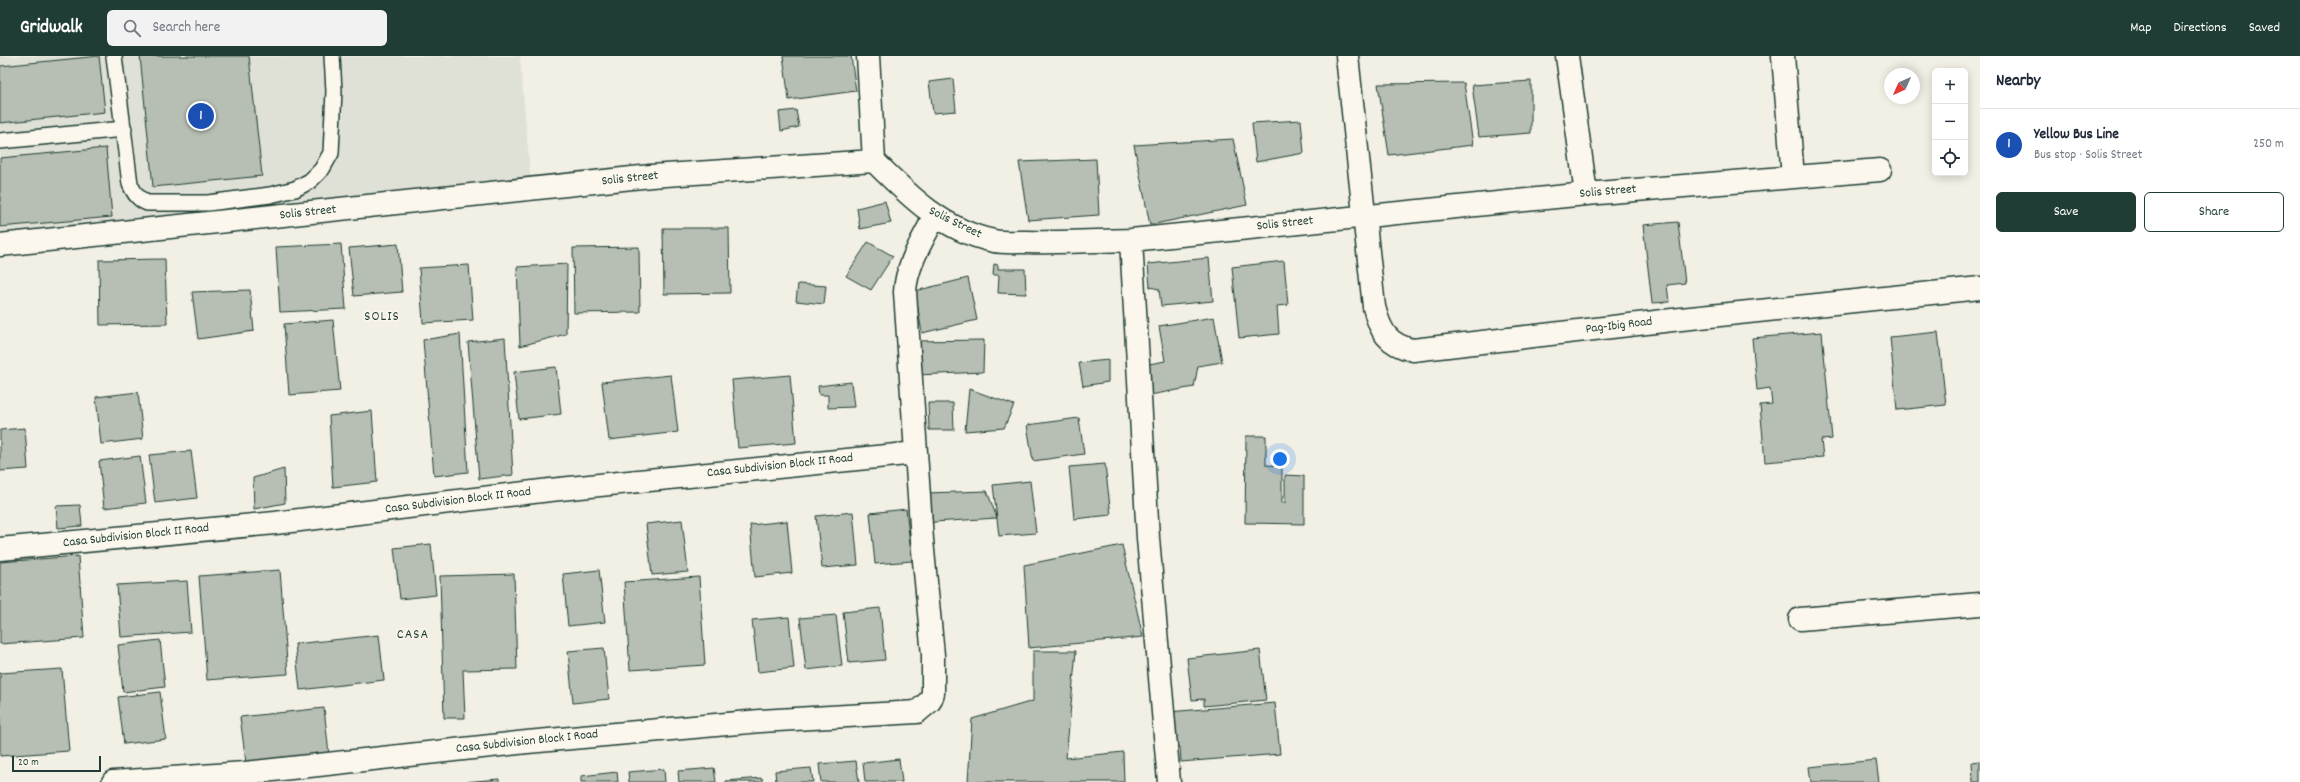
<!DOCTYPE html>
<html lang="en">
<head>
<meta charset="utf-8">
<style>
	body { margin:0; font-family:Dekko,sans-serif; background:#f2f2f3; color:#1f2937 }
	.controls { position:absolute; right:12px; top:12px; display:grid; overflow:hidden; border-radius:6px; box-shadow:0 2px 10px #0003 }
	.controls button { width:36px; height:36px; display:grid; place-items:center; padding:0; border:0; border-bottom:1px solid #e0e1e3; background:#fff; color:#1f2937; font:20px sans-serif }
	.compass { position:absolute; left:1884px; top:12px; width:36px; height:36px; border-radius:50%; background:#fff; box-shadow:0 2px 10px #0003; rotate:225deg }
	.scale { position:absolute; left:12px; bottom:10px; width:89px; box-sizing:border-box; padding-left:4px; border:2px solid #1f3d34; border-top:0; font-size:11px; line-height:14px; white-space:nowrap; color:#1f3d34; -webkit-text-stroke:3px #fbf7ec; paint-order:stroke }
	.you { position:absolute; left:1280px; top:403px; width:14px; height:14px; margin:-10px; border:3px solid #fff; border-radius:50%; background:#1a73e8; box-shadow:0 0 0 6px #1a73e833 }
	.badge { display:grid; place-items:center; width:26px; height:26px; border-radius:50%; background:#1f3d34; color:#fff; font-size:13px; font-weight:700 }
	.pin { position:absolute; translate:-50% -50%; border:2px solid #fff; box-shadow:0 1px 4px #0006 }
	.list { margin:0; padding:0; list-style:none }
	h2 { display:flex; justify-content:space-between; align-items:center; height:52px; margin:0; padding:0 16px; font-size:17px }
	h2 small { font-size:13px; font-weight:400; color:#747a83 }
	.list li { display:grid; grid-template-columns:26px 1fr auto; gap:12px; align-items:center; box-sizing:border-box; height:72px; padding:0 16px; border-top:1px solid #e0e1e3 }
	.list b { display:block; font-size:15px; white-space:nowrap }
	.list p { margin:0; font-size:13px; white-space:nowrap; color:#747a83 }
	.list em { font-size:13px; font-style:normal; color:#747a83 }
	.actions { display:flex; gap:8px; padding:12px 16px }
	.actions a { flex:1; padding:9px 0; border:1px solid #1f3d34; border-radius:6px; text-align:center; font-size:14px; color:#1f3d34 }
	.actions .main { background:#1f3d34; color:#fff }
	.icon { flex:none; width:22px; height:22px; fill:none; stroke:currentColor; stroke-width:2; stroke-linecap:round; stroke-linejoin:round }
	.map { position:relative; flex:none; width:1980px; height:726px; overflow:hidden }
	header { display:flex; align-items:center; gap:24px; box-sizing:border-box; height:56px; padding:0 20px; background:#1f3d34; color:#fff }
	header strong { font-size:19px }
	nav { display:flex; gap:22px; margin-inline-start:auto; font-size:14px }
	.search { width:280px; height:36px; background:#f2f2f3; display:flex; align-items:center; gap:10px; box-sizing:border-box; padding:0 14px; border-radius:6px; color:#747a83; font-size:15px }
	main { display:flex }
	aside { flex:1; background:#fff }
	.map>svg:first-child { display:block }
	.built { fill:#e0e1d6 }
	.building { fill:#b7beb3; stroke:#1f3d34 }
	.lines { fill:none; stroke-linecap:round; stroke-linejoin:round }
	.lane-casing { stroke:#1f3d34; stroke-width:18 }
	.street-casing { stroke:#1f3d34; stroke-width:25 }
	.lane { stroke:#fbf7ec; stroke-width:15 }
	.street { stroke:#fbf7ec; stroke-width:22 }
	.labels { text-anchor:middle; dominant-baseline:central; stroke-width:3; stroke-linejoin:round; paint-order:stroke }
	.street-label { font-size:13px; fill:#1f3d34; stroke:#fbf7ec }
	.neighbourhood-label { font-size:14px; letter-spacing:1px; fill:#1f3d34; stroke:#fbf7ec }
</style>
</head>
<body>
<header>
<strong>Gridwalk</strong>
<div class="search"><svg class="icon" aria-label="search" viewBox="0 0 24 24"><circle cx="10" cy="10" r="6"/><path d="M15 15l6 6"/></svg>Search here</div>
<nav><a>Map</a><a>Directions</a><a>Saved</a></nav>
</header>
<main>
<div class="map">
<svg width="1980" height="726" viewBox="0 0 1980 726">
	<rect width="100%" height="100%" fill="#f2f0e5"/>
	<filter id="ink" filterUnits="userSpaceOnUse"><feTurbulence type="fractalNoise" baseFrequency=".025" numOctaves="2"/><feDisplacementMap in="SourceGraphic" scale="8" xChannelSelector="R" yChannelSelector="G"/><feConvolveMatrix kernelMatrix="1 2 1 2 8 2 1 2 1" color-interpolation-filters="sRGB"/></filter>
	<g filter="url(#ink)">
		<path class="built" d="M 0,0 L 520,0 L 531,127 L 0,178 Z"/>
		<path class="building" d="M 99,0 L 105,56 L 0,67 L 0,10 Z
			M 140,0 L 249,0 L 262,120 L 153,131 Z
			M 783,0 L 851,0 L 856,35 L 789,44 Z
			M 953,23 L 956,55 L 933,57 L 929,26 Z
			M 1531,25 L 1531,77 L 1479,81 L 1472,29 Z
			M 1464,27 L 1473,89 L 1389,99 L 1378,28 Z
			M 796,54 L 799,71 L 781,75 L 779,56 Z
			M 1301,64 L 1304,97 L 1256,106 L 1252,67 Z
			M 1233,83 L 1247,149 L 1150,169 L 1134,89 Z
			M 106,92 L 112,161 L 0,171 L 0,102 Z
			M 1096,103 L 1099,159 L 1028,164 L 1019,106 Z
			M 885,145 L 891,167 L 860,173 L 857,152 Z
			M 1678,166 L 1685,227 L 1667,229 L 1669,246 L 1652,247 L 1643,169 Z
			M 663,172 L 729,172 L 730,237 L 664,238 Z
			M 868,186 L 893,200 L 871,234 L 846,220 Z
			M 341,188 L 346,253 L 280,256 L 276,191 Z
			M 398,188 L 402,236 L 354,240 L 349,192 Z
			M 639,191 L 640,256 L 574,257 L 573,192 Z
			M 1209,202 L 1213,245 L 1161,250 L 1159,233 L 1150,231 L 1148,208 Z
			M 165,203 L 167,268 L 100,269 L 99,204 Z
			M 1284,205 L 1288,249 L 1277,250 L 1279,278 L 1239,282 L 1232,211 Z
			M 567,208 L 566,278 L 520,290 L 517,211 Z
			M 994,208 L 998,209 L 998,213 L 1025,213 L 1026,238 L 998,237 L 999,219 L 993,219 Z
			M 469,209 L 473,264 L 423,267 L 419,212 Z
			M 968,222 L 977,264 L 922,277 L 915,235 Z
			M 798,228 L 826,230 L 824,248 L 796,245 Z
			M 250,234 L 254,275 L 198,283 L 192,236 Z
			M 1214,261 L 1222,306 L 1198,310 L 1194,331 L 1150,339 L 1144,309 L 1165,305 L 1159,270 Z
			M 333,264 L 340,335 L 289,339 L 284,268 Z
			M 1822,276 L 1832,383 L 1821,384 L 1823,401 L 1765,406 L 1760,349 L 1772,348 L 1770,332 L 1757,334 L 1752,282 Z
			M 1938,276 L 1946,349 L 1897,354 L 1890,281 Z
			M 460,278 L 468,416 L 434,420 L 423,284 Z
			M 505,282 L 513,419 L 479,423 L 468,286 Z
			M 984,284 L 983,316 L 918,319 L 916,285 Z
			M 1108,304 L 1108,326 L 1083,330 L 1079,307 Z
			M 556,311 L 561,358 L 519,363 L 514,316 Z
			M 671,319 L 678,376 L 609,384 L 602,326 Z
			M 790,319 L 796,387 L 738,392 L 732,324 Z
			M 851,326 L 854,351 L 828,352 L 828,339 L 819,339 L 818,330 Z
			M 969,333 L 1014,349 L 1004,372 L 965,375 Z
			M 138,336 L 143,383 L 101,388 L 96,341 Z
			M 928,347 L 953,347 L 954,374 L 929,374 Z
			M 372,355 L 377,426 L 333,431 L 329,360 Z
			M 1079,362 L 1084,398 L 1033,405 L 1027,369 Z
			M 25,372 L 28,413 L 0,415 L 0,374 Z
			M 1246,380 L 1266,380 L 1266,409 L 1282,410 L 1282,447 L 1285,447 L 1285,419 L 1304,420 L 1304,468 L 1245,467 Z
			M 191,395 L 197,442 L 155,447 L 149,399 Z
			M 140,400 L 146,447 L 104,452 L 99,405 Z
			M 1105,408 L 1111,459 L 1074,463 L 1069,411 Z
			M 284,413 L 285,447 L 254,453 L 253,422 Z
			M 1030,425 L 1036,477 L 999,480 L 993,429 Z
			M 987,435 L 997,462 L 934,466 L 930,470 L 925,437 Z
			M 80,449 L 82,470 L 58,472 L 56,450 Z
			M 906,453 L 912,505 L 875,508 L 870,457 Z
			M 853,456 L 858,509 L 822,512 L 816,460 Z
			M 682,464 L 688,516 L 652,519 L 646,468 Z
			M 787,465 L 792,517 L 755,521 L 750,469 Z
			M 431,488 L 436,539 L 400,543 L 394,492 Z
			M 1122,489 L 1143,581 L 1029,592 L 1024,509 Z
			M 78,500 L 84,582 L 0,588 L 0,506 Z
			M 280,514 L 288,618 L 207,624 L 199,520 Z
			M 599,514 L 605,566 L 568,570 L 563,518 Z
			M 514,518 L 517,613 L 463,614 L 465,662 L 444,662 L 440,520 Z
			M 699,521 L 705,609 L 630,614 L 624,526 Z
			M 187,525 L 191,576 L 121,581 L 117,529 Z
			M 880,552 L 885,604 L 849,607 L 843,556 Z
			M 836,559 L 842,610 L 806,614 L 800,562 Z
			M 789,561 L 794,612 L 758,616 L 752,564 Z
			M 379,579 L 384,624 L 300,634 L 295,588 Z
			M 160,584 L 165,631 L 123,636 L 118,589 Z
			M 604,592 L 609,643 L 573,647 L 568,595 Z
			M 1260,594 L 1266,644 L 1204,650 L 1204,643 L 1192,644 L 1187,602 Z
			M 1033,595 L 1076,595 L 1066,702 L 1123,696 L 1124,726 L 968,726 L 972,663 L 1033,645 Z
			M 62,613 L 69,695 L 0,700 L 0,617 Z
			M 160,636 L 166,683 L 124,688 L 118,641 Z
			M 1275,647 L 1280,698 L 1181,706 L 1180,691 L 1172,692 L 1168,656 Z
			M 324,652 L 329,698 L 246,707 L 240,661 Z
			M 899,703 L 902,726 L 865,726 L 863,707 Z
			M 1876,704 L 1879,726 L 1811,726 L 1809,711 Z
			M 856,705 L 859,726 L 821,726 L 819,708 Z
			M 1980,705 L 1980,726 L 1973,726 L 1972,706 Z
			M 714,712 L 716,726 L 679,726 L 678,715 Z
			M 811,712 L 813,726 L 776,726 L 775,715 Z
			M 664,713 L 665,726 L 629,726 L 628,716 Z
			M 617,716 L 618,726 L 581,726 L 581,720 Z
			M 762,722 L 763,726 L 726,726 L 726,725 Z
			M 499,723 L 499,726 L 464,726 Z"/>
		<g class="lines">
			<defs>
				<path id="lane" d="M 114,0 L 130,128 C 134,137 138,143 147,147 L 208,147 L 270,139 L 295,133 L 310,125 L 322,113 L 331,97 L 334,35 L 332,0
					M 0,85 L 124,73"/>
				<path id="street" d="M 868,0 L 874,105
					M 1347,0 L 1374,251 C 1380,275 1388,289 1413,294 L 1681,263 L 1980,232
					M 1567,0 L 1586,138
					M 1783,0 L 1793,121
					M 1131,184 L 1148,482 L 1169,726
					M 0,189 L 651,120 L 874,105 C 908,139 944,175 994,185 C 1004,187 1017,186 1027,186 C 1062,187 1097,185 1131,184 L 1586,138 L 1880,114
					M 0,493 L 275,467 L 550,434 L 916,397
					M 1800,563 L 1980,548
					M 113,726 L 245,717 L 527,686 L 760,665 L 917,656 L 930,645 L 933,637 L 933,599 L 922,484 L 905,236 C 906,210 923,183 935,160"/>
			</defs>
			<use href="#lane" class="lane-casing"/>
			<use href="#street" class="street-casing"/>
			<use href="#lane" class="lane"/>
			<use href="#street" class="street"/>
		</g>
	</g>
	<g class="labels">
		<g class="street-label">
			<text transform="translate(630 123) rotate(-6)">Solis Street</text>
			<text transform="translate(1608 136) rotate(-5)">Solis Street</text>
			<text transform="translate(308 157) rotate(-6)">Solis Street</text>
			<text transform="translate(955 167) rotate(26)">Solis Street</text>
			<text transform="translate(1285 168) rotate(-6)">Solis Street</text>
			<text transform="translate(1619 270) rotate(-7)">Pag-Ibig Road</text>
			<text transform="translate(780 410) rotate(-6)">Casa Subdivision Block II Road</text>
			<text transform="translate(458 445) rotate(-7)">Casa Subdivision Block II Road</text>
			<text transform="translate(136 480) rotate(-6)">Casa Subdivision Block II Road</text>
			<text transform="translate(527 686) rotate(-6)">Casa Subdivision Block I Road</text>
		</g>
		<g class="neighbourhood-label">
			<text x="382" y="261">SOLIS</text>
			<text x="413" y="579">CASA</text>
		</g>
	</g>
</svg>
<div class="controls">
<button>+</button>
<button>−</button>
<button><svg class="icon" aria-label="locate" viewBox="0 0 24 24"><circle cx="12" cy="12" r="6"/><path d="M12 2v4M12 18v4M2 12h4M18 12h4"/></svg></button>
</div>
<svg class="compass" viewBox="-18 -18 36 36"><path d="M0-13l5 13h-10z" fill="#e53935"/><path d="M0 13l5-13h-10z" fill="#747a83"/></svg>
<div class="scale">20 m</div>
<div class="you"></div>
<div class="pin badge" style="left:201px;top:60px;background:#1a4fb4">1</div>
</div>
<aside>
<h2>Nearby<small></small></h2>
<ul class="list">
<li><span class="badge" style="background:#1a4fb4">1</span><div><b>Yellow Bus Line</b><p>Bus stop · Solis Street</p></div><em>250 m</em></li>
</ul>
<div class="actions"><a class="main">Save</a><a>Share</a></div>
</aside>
</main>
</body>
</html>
